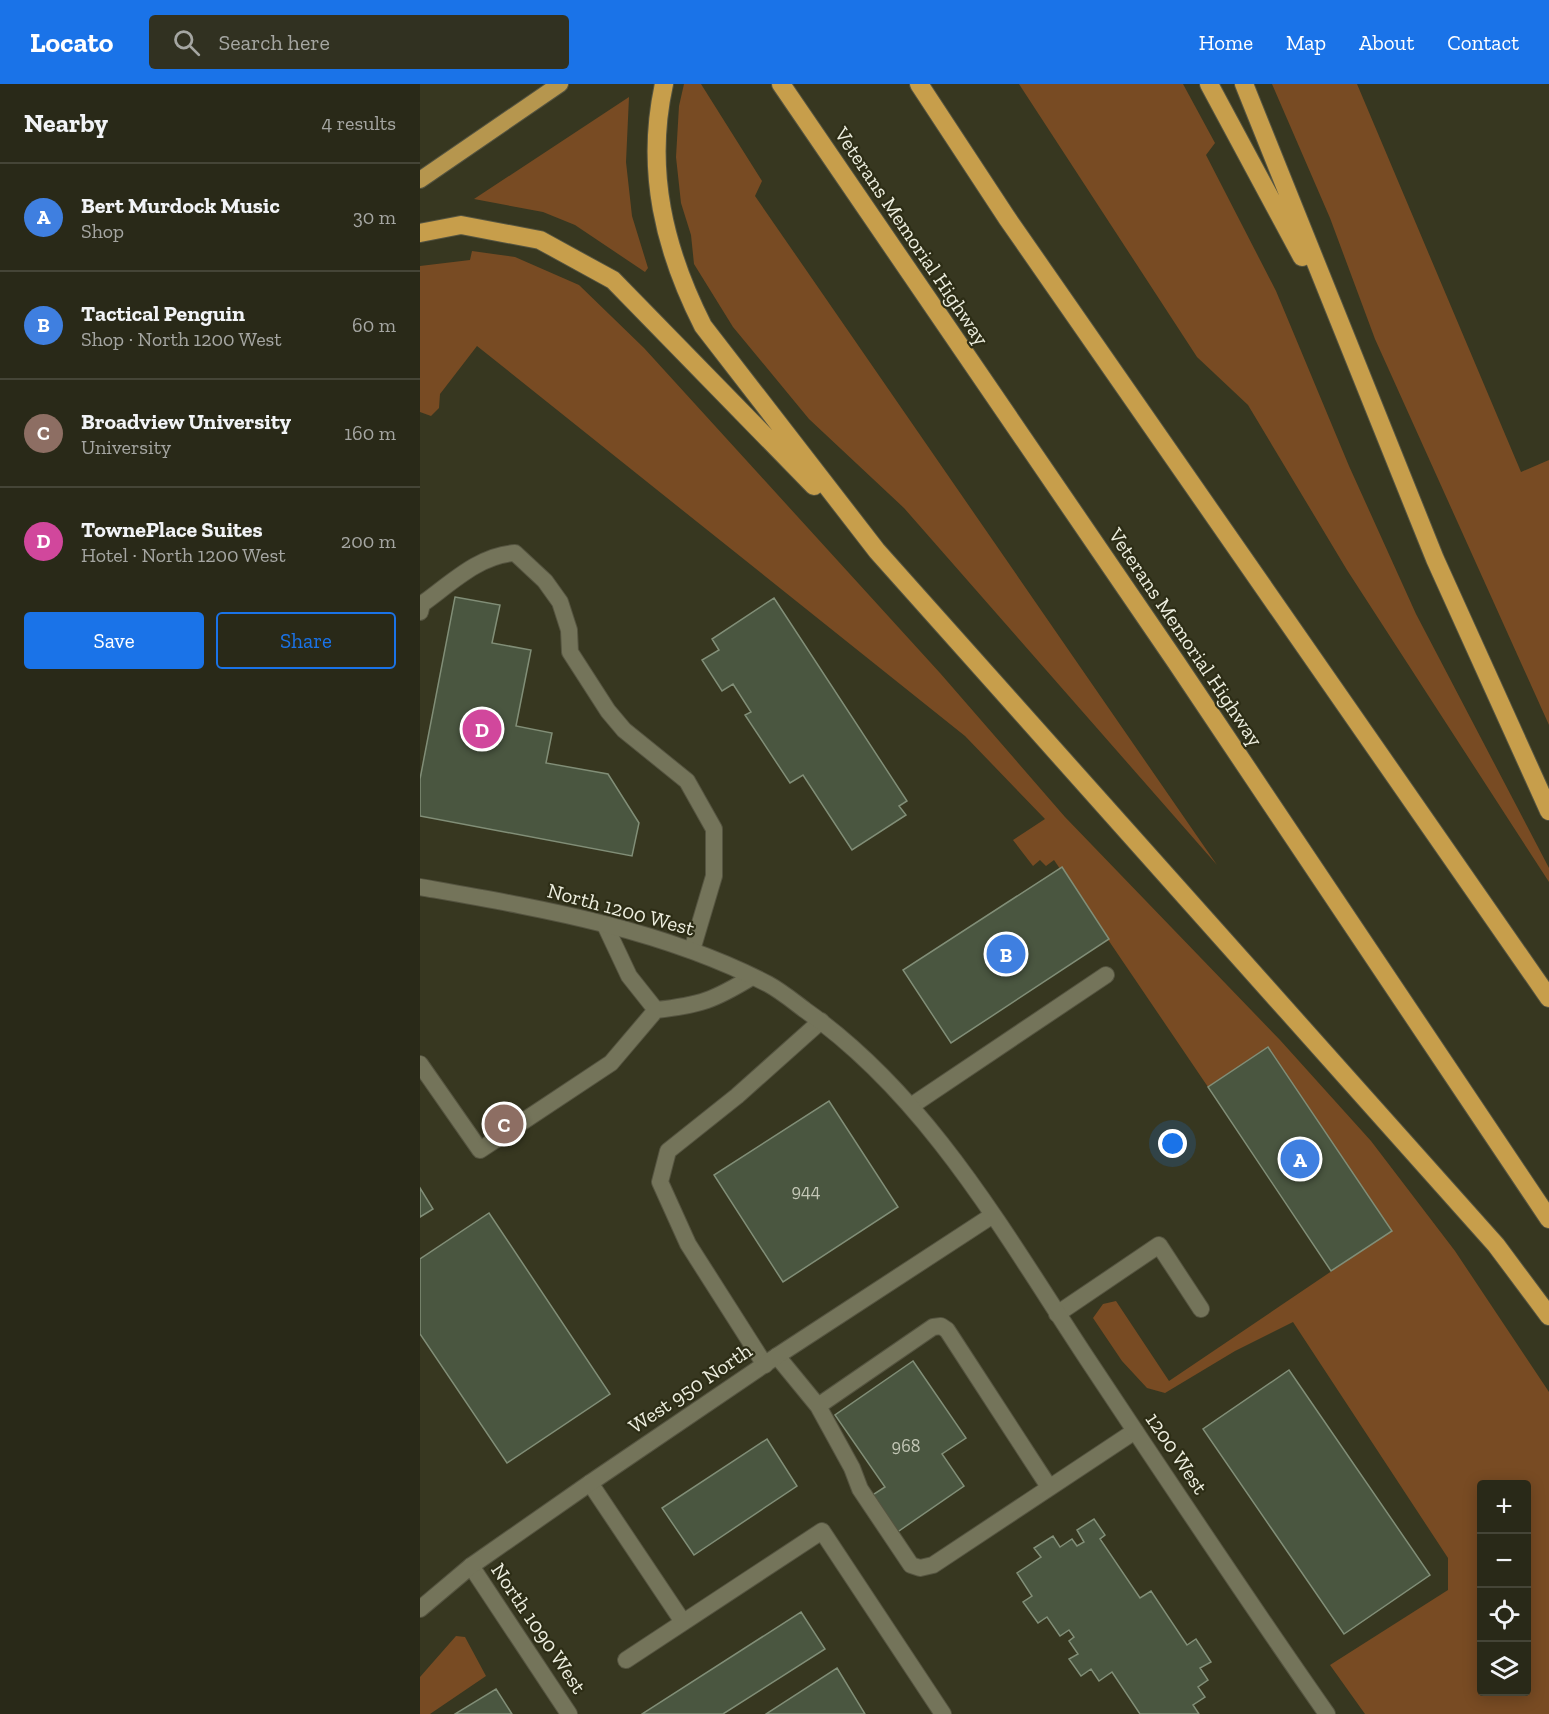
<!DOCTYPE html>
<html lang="en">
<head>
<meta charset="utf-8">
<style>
	body { margin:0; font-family:"Zilla Slab",serif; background:#313121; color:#f1f3f6 }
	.controls { position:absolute; right:18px; bottom:18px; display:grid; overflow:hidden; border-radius:6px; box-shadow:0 3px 15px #0003 }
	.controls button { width:54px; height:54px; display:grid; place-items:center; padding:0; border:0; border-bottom:2px solid #454537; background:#292918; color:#f1f3f6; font:30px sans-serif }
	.you { position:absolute; left:753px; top:1060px; width:21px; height:21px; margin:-15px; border:4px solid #fff; border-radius:50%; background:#1a73e8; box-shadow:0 0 0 9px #1a73e833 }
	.badge { display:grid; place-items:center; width:39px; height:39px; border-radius:50%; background:#1a73e8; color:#fff; font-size:20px; font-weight:700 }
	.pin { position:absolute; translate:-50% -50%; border:3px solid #fff; box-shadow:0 2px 6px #0006 }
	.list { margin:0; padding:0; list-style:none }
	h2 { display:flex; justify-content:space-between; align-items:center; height:78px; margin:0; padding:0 24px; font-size:26px }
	h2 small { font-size:20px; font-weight:400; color:#a5a6a2 }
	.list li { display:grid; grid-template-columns:39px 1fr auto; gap:18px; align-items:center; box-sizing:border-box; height:108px; padding:0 24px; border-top:2px solid #454537 }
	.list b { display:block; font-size:22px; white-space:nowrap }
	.list p { margin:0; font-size:20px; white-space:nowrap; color:#a5a6a2 }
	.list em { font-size:20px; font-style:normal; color:#a5a6a2 }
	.actions { display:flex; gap:12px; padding:18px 24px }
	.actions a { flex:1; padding:14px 0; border:2px solid #1a73e8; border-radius:6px; text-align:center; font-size:21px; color:#1a73e8 }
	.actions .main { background:#1a73e8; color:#fff }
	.icon { flex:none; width:33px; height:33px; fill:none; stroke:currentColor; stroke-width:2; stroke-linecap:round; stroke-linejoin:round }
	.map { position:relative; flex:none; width:1129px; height:1630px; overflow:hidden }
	header { display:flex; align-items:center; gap:36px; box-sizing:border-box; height:84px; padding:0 30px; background:#1a73e8; color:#fff }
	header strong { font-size:28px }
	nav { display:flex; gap:33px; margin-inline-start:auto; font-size:21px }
	.search { width:420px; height:54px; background:#313121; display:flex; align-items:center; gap:15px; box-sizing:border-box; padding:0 21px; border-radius:6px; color:#a5a6a2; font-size:22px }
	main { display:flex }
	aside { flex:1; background:#292918 }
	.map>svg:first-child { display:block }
	.green { fill:#784b23; fill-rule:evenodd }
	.building { fill:#4a5640; stroke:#818e77; stroke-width:1.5 }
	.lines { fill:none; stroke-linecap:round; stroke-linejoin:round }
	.service-casing { stroke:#555440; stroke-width:18 }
	.minor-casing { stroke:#555440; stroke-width:18 }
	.tertiary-casing { stroke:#555440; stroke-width:18 }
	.trunk-casing { stroke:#555440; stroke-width:18 }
	.motorway-casing { stroke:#555440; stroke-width:20 }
	.service { stroke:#74745a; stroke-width:16 }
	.minor { stroke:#74745a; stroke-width:16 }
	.tertiary { stroke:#74745a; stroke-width:16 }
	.trunk { stroke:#b6964e; stroke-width:16 }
	.motorway { stroke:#c79e4b; stroke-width:18 }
	.labels { text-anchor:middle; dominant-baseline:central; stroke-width:4.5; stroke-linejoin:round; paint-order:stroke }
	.number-label { font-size:18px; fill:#c4c8b7 }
	.street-label { font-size:21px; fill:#edeedf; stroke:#2d2d16 }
</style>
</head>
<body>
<header>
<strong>Locato</strong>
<div class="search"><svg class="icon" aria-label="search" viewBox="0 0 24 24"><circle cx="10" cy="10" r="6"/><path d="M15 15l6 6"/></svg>Search here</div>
<nav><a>Home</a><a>Map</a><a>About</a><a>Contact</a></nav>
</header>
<main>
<aside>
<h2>Nearby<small>4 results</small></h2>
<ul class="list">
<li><span class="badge" style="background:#3f7fe0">A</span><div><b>Bert Murdock Music</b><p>Shop</p></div><em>30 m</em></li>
<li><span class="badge" style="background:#3f7fe0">B</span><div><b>Tactical Penguin</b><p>Shop · North 1200 West</p></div><em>60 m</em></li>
<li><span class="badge" style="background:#8d6e63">C</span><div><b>Broadview University</b><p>University</p></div><em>160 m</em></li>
<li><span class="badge" style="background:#d1479c">D</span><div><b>TownePlace Suites</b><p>Hotel · North 1200 West</p></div><em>200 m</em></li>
</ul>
<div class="actions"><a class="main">Save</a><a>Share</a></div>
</aside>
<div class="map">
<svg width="1129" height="1630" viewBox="0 0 1129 1630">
	<rect width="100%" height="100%" fill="#373720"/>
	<path class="green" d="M 264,0 L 281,0 L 342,97 L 335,112 L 797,781 L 484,424 L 389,335 L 313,243 L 274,180 L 271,151 L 261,119 L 256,73 L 259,22 Z
		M 599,0 L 763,0 L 795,59 L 786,71 L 856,207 L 929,382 L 996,530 L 1129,784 L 1129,798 L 927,486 L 828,321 L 777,273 Z
		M 852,0 L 937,0 L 1101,388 L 1129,376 L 1129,641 L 955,255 L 910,134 Z
		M 209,13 L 206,78 L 212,132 L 228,184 L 225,188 L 155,141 L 123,128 L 54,115 Z
		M 52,167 L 95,173 L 159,201 L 224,264 L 520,589 L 645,733 L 860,956 L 951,1057 L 1035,1167 L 1129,1308 L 1129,1630 L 945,1630 L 910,1581 L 1028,1506 L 1028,1474 L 873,1238 L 815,1267 L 745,1309 L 727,1304 L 702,1277 L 673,1234 L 683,1220 L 696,1217 L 749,1297 L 971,1147 L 848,963 L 788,1003 L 634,776 L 626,782 L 620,776 L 613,782 L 593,756 L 625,735 L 545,652 L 57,262 L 20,310 L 19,324 L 11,332 L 0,328 L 0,182 L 50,176 ZM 1062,1400 L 1106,1400 L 1106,1608 L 1062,1608 Z
		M 36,1552 L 45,1553 L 66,1592 L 10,1630 L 0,1630 L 0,1593 Z"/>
	<path class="building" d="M 35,513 L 80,521 L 72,559 L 111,566 L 96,642 L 132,649 L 126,679 L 188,690 L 219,739 L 212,772 L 0,732 L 0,695 Z
		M 354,514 L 487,717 L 479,722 L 486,731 L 432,766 L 383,691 L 370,699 L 325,631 L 331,628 L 313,600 L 302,607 L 282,576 L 299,566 L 292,555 Z
		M 642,783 L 689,855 L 531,959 L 483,886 Z
		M 848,963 L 972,1147 L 911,1187 L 788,1003 Z
		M 409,1017 L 478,1123 L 363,1198 L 294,1091 Z
		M 0,1104 L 13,1125 L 0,1133 Z
		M 69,1129 L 190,1310 L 87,1379 L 0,1250 L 0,1175 Z
		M 493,1277 L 546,1354 L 522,1370 L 544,1402 L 476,1449 L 451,1412 L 465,1403 L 415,1331 Z
		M 869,1286 L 1010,1491 L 924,1550 L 783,1345 Z
		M 347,1355 L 377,1402 L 274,1471 L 242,1424 Z
		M 674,1435 L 685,1451 L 680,1455 L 720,1514 L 731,1507 L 767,1561 L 776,1555 L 791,1578 L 780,1584 L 788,1596 L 778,1603 L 785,1613 L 773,1621 L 779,1630 L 720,1630 L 692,1588 L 679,1597 L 671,1585 L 661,1592 L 649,1575 L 658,1570 L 649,1557 L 654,1553 L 649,1546 L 640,1552 L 627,1533 L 618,1539 L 603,1518 L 612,1512 L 597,1489 L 621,1473 L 614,1464 L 633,1452 L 640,1463 L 652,1455 L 657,1462 L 664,1458 L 657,1446 Z
		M 381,1528 L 405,1565 L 303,1630 L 222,1630 Z
		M 417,1584 L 445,1630 L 346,1630 Z
		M 76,1605 L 92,1630 L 35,1630 Z"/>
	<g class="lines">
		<defs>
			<path id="service" d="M 0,528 L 2,520 C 30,500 59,471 95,469 L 125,497 L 140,518 L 149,546 L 150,568 L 188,627 L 204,646 L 267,697 L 294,745 L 294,792 L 272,866
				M 185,841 L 209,892 L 236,926 C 281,921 294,916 332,893
				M 0,980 L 60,1066 L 191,979 L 236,926
				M 491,1022 L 686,891
				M 637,1230 L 739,1161 L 781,1225
				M 357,1272 L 398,1322 L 432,1384 L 440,1405 L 491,1481 L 500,1484 L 513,1481 L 715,1347
				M 345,1281 L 268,1160 L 240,1098 L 248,1067 L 317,1012 L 401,937
				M 398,1322 L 513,1243 L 521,1242 L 527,1246 L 629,1403
				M 170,1399 L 263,1538
				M 206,1576 L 402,1447 L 523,1630"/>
			<path id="minor" d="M 51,1482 L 149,1630"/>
			<path id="tertiary" d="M 0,803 C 118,824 240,844 348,900 C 361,907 373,917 385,926 C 509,1013 586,1152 668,1276 C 747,1395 825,1513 907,1630
				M 0,1525 L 51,1482 L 170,1399 L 357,1272 L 573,1131"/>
			<path id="trunk" d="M 0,96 L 140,0"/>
			<path id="motorway" d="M 244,0 C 225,86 244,165 283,242 L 457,467 L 1076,1161 L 1129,1232
				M 361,0 L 756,578 L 1129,1135
				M 499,0 L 587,134 L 1129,914
				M 789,0 L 882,173
				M 824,0 L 1015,475 L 1129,727
				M 0,149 L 41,141 L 120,156 L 193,196 L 394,402"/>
		</defs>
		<use href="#service" class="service-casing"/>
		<use href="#minor" class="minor-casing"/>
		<use href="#tertiary" class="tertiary-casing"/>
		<use href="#trunk" class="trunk-casing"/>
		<use href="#motorway" class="motorway-casing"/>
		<use href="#service" class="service"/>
		<use href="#minor" class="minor"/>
		<use href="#tertiary" class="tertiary"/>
		<use href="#trunk" class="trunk"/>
		<use href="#motorway" class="motorway"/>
	</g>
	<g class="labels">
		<g class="number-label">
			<text x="386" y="1107">944</text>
			<text x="486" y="1362">968</text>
		</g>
		<g class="street-label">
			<text transform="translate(492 152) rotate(56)">Veterans Memorial Highway</text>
			<text transform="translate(766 553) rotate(56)">Veterans Memorial Highway</text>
			<text transform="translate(201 825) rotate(15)">North 1200 West</text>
			<text transform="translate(270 1304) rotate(-34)">West 950 North</text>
			<text transform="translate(757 1369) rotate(56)">1200 West</text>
			<text transform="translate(119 1544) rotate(56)">North 1090 West</text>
		</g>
	</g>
</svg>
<div class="controls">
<button>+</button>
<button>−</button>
<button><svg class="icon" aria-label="locate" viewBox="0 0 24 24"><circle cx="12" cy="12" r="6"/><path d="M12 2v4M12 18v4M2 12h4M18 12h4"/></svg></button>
<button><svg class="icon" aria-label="layers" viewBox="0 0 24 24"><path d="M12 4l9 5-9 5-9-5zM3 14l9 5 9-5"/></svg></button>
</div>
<div class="you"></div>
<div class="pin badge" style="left:880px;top:1075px;background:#3f7fe0">A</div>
<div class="pin badge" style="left:586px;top:870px;background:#3f7fe0">B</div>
<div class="pin badge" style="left:84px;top:1040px;background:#8d6e63">C</div>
<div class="pin badge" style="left:62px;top:645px;background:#d1479c">D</div>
</div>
</main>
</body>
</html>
